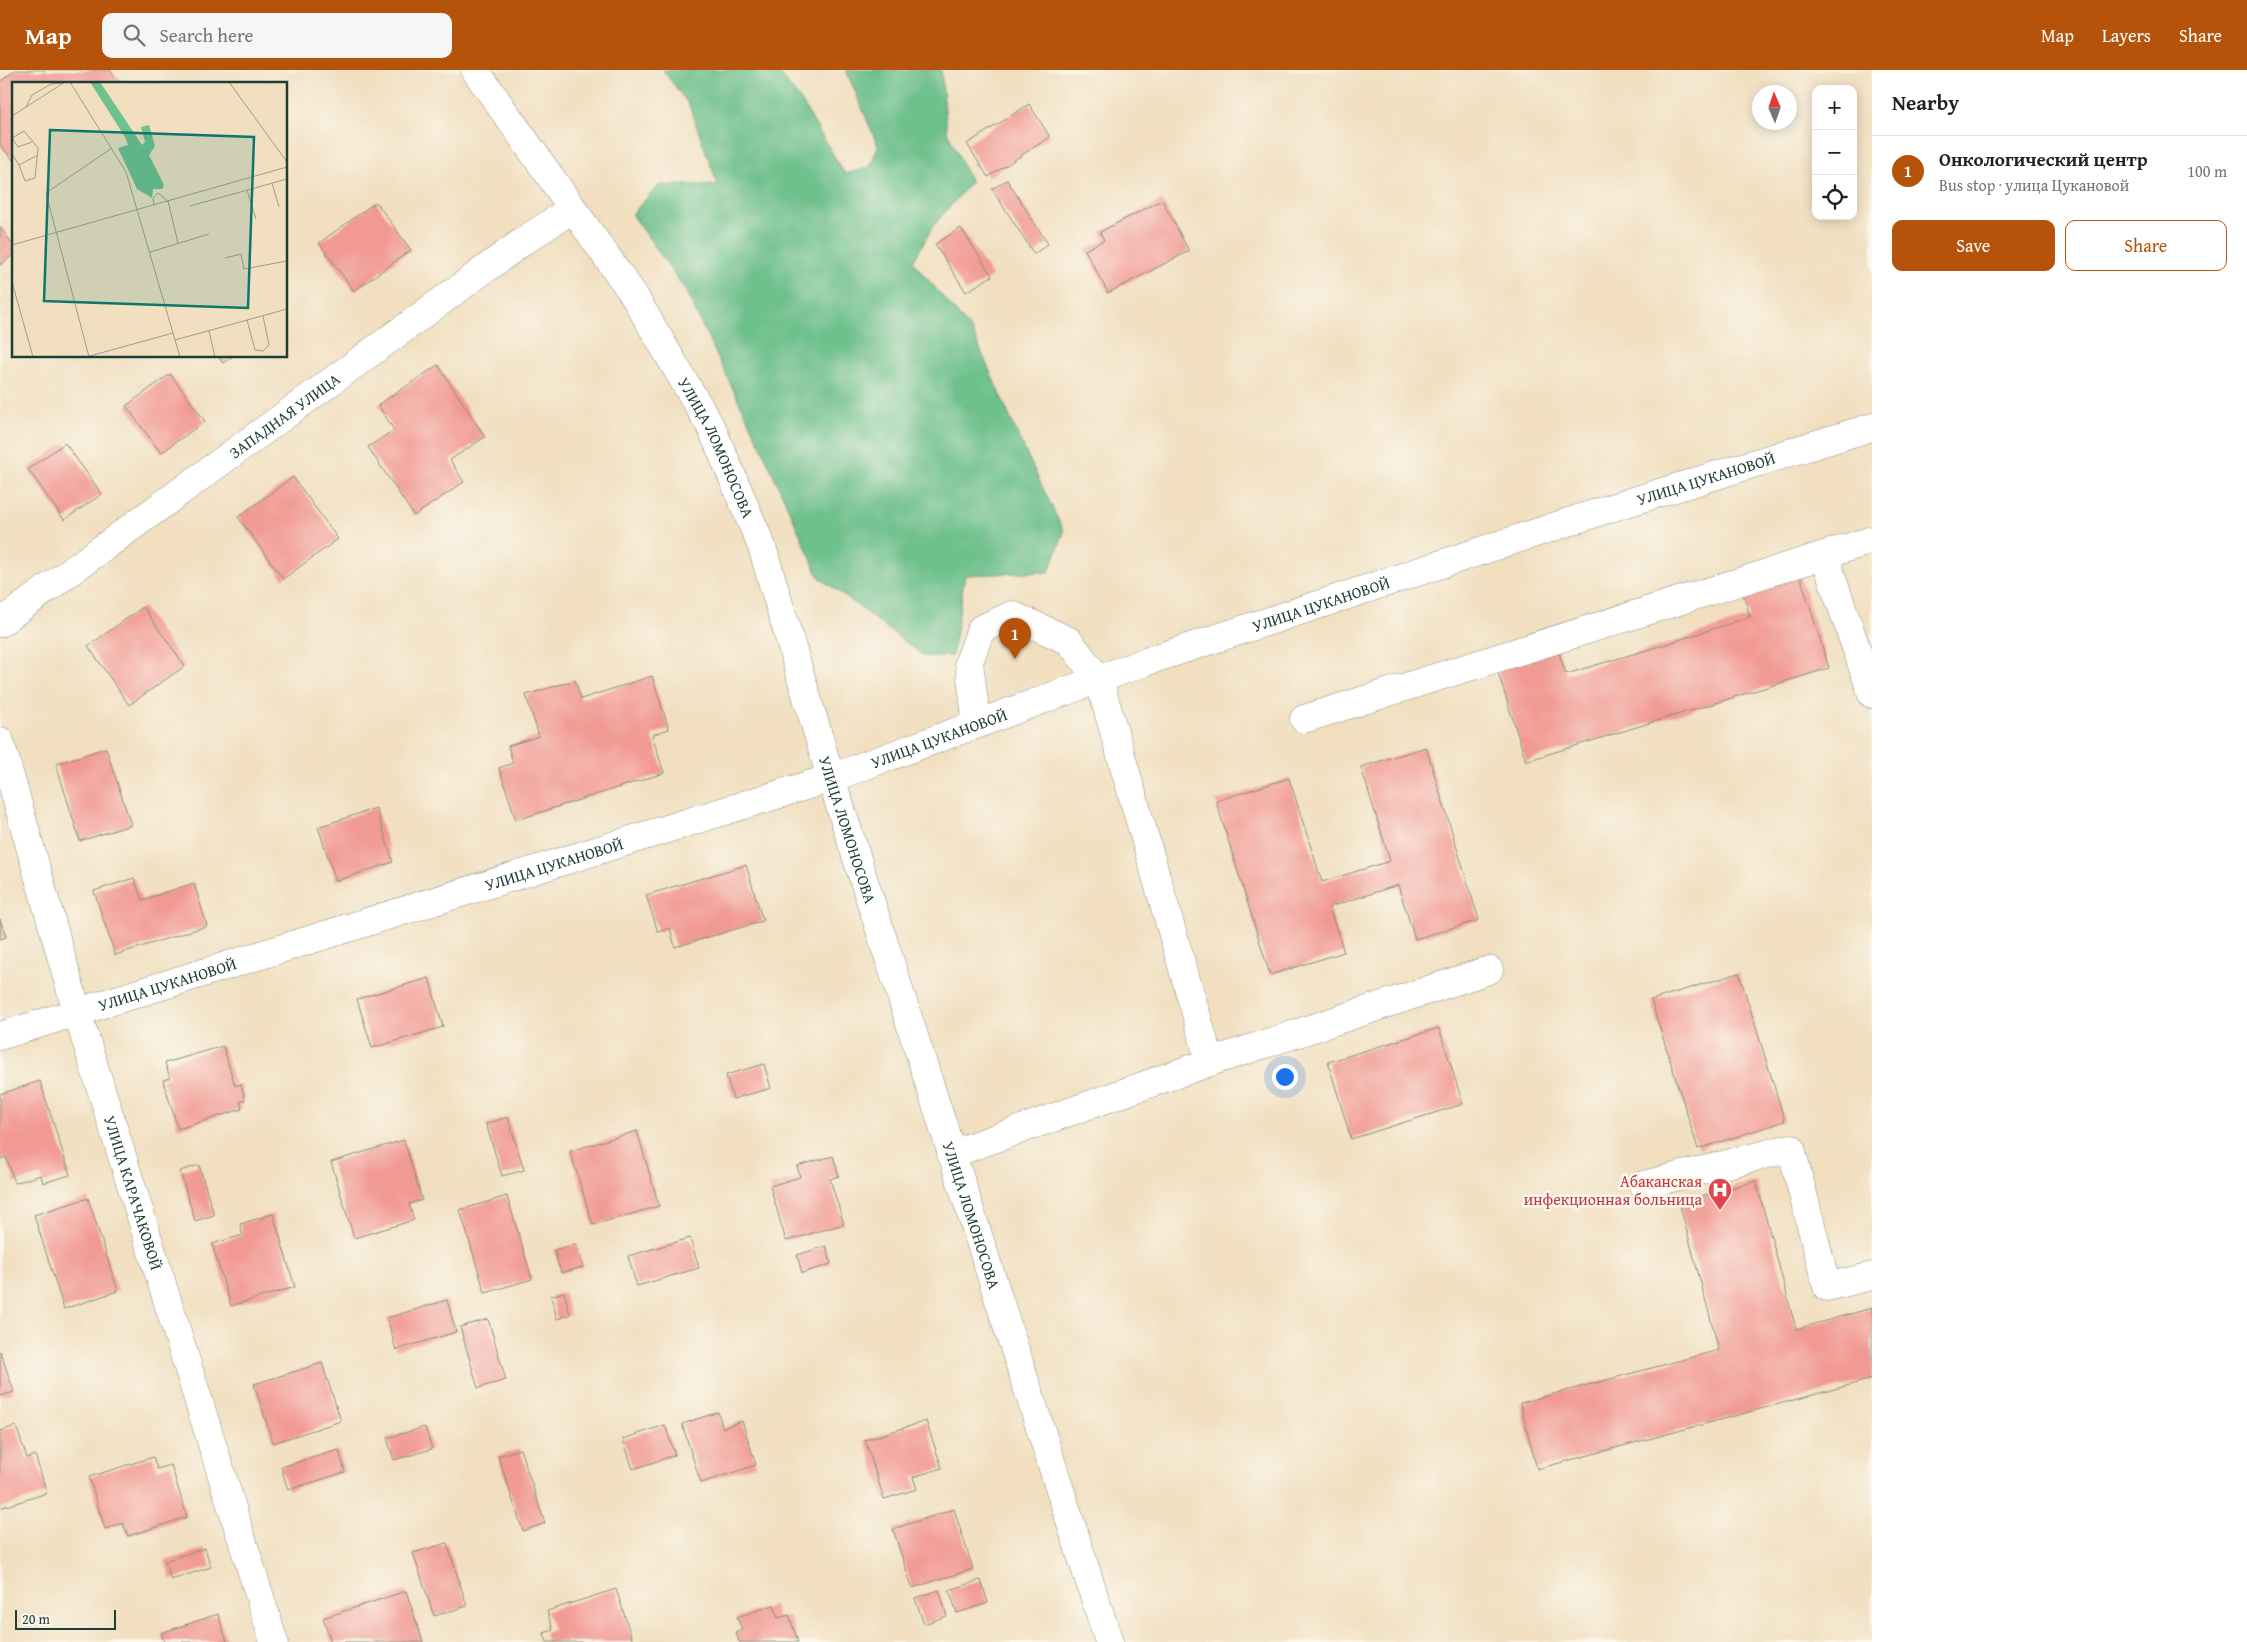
<!DOCTYPE html>
<html lang="en">
<head>
<meta charset="utf-8">
<style>
	body { margin:0; font-family:"Gentium Book Plus",serif; background:#f6f6f6; color:#202124 }
	.controls { position:absolute; right:15px; top:15px; display:grid; overflow:hidden; border-radius:10px; box-shadow:0 2px 12px #0003 }
	.controls button { width:45px; height:45px; display:grid; place-items:center; padding:0; border:0; border-bottom:1px solid #e0e0e0; background:#fff; color:#202124; font:25px sans-serif }
	.compass { position:absolute; left:1752px; top:15px; width:45px; height:45px; border-radius:50%; background:#fff; box-shadow:0 2px 12px #0003; rotate:358deg }
	.scale { position:absolute; left:15px; bottom:12px; width:101px; box-sizing:border-box; padding-left:5px; border:2px solid #1f3d34; border-top:0; font-size:14px; line-height:18px; white-space:nowrap; color:#1f3d34; -webkit-text-stroke:4px #fbf7ec; paint-order:stroke }
	.you { position:absolute; left:1284px; top:1006px; width:18px; height:18px; margin:-12px; border:4px solid #fff; border-radius:50%; background:#1a73e8; box-shadow:0 0 0 8px #1a73e833 }
	.badge { display:grid; place-items:center; width:32px; height:32px; border-radius:50%; background:#b45309; color:#fff; font-size:16px; font-weight:700 }
	.pin { position:absolute; translate:-50% -41px; filter:drop-shadow(0 1px 2px #0008) }
	.pin::after { content:''; position:absolute; top:26px; width:18px; height:15px; background:inherit; clip-path:polygon(0 0,100% 0,50% 100%) }
	.list { margin:0; padding:0; list-style:none }
	h2 { display:flex; justify-content:space-between; align-items:center; height:65px; margin:0; padding:0 20px; font-size:21px }
	h2 small { font-size:16px; font-weight:400; color:#757577 }
	.list li { display:grid; grid-template-columns:32px 1fr auto; gap:15px; align-items:center; box-sizing:border-box; height:70px; padding:0 20px; border-top:1px solid #e0e0e0 }
	.list b { display:block; font-size:19px; white-space:nowrap }
	.list p { margin:0; font-size:16px; white-space:nowrap; color:#757577 }
	.list em { font-size:16px; font-style:normal; color:#757577 }
	.actions { display:flex; gap:10px; padding:15px 20px }
	.actions a { flex:1; padding:11px 0; border:1px solid #b45309; border-radius:10px; text-align:center; font-size:18px; color:#b45309 }
	.actions .main { background:#b45309; color:#fff }
	.icon { flex:none; width:28px; height:28px; fill:none; stroke:currentColor; stroke-width:2; stroke-linecap:round; stroke-linejoin:round }
	.map { position:relative; flex:none; width:1872px; height:1572px; overflow:hidden }
	header { display:flex; align-items:center; gap:30px; box-sizing:border-box; height:70px; padding:0 25px; background:#b45309; color:#fff }
	header strong { font-size:24px }
	nav { display:flex; gap:28px; margin-inline-start:auto; font-size:18px }
	.search { width:350px; height:45px; background:#f6f6f6; display:flex; align-items:center; gap:12px; box-sizing:border-box; padding:0 18px; border-radius:10px; color:#757577; font-size:19px }
	main { display:flex }
	aside { flex:1; background:#fff }
	.map>svg:first-child { display:block }
	.forest { fill:#6ec08c; stroke:#467e60 }
	.building { fill:#f19a93 }
	.lines { fill:none; stroke-linecap:round; stroke-linejoin:round }
	.minor-casing { stroke:#888e7a; stroke-width:29 }
	.minor { stroke:#fff; stroke-width:28 }
	.labels { text-anchor:middle; dominant-baseline:central; stroke-width:5; stroke-linejoin:round; paint-order:stroke }
	.street-label { font-size:16px; fill:#1f3d34; stroke:#fbf7ec }
	.health-label { font-size:16px; fill:#be3a42; stroke:#fbf7ec; text-anchor:end }
	.inset-road { fill:none; stroke:#9d9e88; stroke-width:1 }
	.view { fill:#0f766e; fill-opacity:0.15; stroke:#0f766e; stroke-width:2.5 }
	.inset-edge { fill:none; stroke:#1f3d34; stroke-width:2.5 }
</style>
</head>
<body>
<header>
<strong>Map</strong>
<div class="search"><svg class="icon" aria-label="search" viewBox="0 0 24 24"><circle cx="10" cy="10" r="6"/><path d="M15 15l6 6"/></svg>Search here</div>
<nav><a>Map</a><a>Layers</a><a>Share</a></nav>
</header>
<main>
<div class="map">
<svg width="1872" height="1572" viewBox="0 0 1872 1572">
	<rect width="100%" height="100%" fill="#fbf7ec"/>
	<filter id="ink" filterUnits="userSpaceOnUse"><feTurbulence type="fractalNoise" baseFrequency=".02" numOctaves="2"/><feDisplacementMap in="SourceGraphic" scale="10" xChannelSelector="R" yChannelSelector="G"/><feConvolveMatrix kernelMatrix="1 2 1 2 8 2 1 2 1" color-interpolation-filters="sRGB"/></filter>
	<filter id="wash" filterUnits="userSpaceOnUse"><feTurbulence type="fractalNoise" baseFrequency=".0096" numOctaves="4" result="noise"/><feDisplacementMap in="SourceGraphic" scale="20" xChannelSelector="R" yChannelSelector="G"/><feGaussianBlur stdDeviation="1.12" result="paint"/><feColorMatrix in="noise" values="0 0 0 0 0 0 0 0 0 0 0 0 0 0 0 0 0 1.4 0 .05"/><feComposite in="paint" operator="in"/></filter>
	<g filter="url(#wash)">
		<rect width="100%" height="100%" fill="#f1dfc0"/>
		<path class="forest" d="M 663,0 L 777,0 L 801,31 L 845,104 L 870,97 L 878,76 L 846,0 L 941,0 L 947,61 L 971,112 L 933,156 L 913,192 L 972,261 L 1020,370 L 1064,462 L 1049,502 L 965,505 L 952,586 L 924,586 L 819,507 L 762,379 L 684,218 L 632,144 L 659,115 L 718,115 L 689,35 Z"/>
		<g id="blocks">
			<path class="building" d="M 15,0 L 110,0 L 122,14 L 14,14 L 14,91 L 0,75 L 0,12 Z
				M 1029,34 L 1050,67 L 988,107 L 967,74 Z
				M 1007,110 L 1048,174 L 1034,184 L 992,119 Z
				M 1162,130 L 1189,181 L 1108,223 L 1085,180 L 1104,170 L 1100,162 Z
				M 376,132 L 411,180 L 354,221 L 319,173 Z
				M 0,157 L 14,176 L 14,184 L 0,195 Z
				M 961,158 L 992,206 L 966,222 L 935,174 Z
				M 218,286 L 233,286 L 223,293 Z
				M 438,295 L 485,367 L 450,390 L 464,412 L 414,446 L 368,377 L 394,360 L 378,335 Z
				M 170,304 L 205,351 L 161,383 L 126,336 Z
				M 65,373 L 102,424 L 64,450 L 28,399 Z
				M 293,407 L 338,469 L 283,509 L 238,447 Z
				M 1799,502 L 1829,598 L 1526,691 L 1496,596 L 1557,577 L 1566,604 L 1660,576 L 1750,547 L 1742,520 Z
				M 143,537 L 185,596 L 129,635 L 88,576 Z
				M 652,606 L 669,659 L 652,665 L 664,703 L 516,750 L 499,698 L 513,693 L 508,676 L 539,666 L 526,625 L 575,610 L 581,629 Z
				M 1426,677 L 1479,850 L 1415,869 L 1398,815 L 1329,837 L 1344,882 L 1270,905 L 1216,731 L 1289,708 L 1322,812 L 1390,791 L 1361,697 Z
				M 106,678 L 131,755 L 80,771 L 56,694 Z
				M 376,738 L 393,792 L 336,811 L 318,757 Z
				M 746,795 L 763,851 L 675,877 L 670,858 L 658,862 L 646,825 Z
				M 134,808 L 142,830 L 194,813 L 207,856 L 115,885 L 94,821 Z
				M 0,849 L 6,867 L 0,869 Z
				M 1739,903 L 1785,1051 L 1698,1079 L 1651,930 Z
				M 429,908 L 443,957 L 372,978 L 357,929 Z
				M 1439,958 L 1463,1034 L 1351,1069 L 1328,992 Z
				M 223,976 L 235,1016 L 241,1014 L 245,1030 L 240,1031 L 242,1039 L 178,1059 L 163,1010 L 170,1008 L 165,993 Z
				M 764,994 L 771,1018 L 733,1029 L 726,1005 Z
				M 40,1011 L 70,1105 L 43,1113 L 41,1105 L 15,1113 L 6,1087 L 1,1089 L 0,1084 L 0,1024 Z
				M 508,1047 L 524,1100 L 502,1106 L 486,1054 Z
				M 637,1061 L 659,1136 L 593,1155 L 570,1081 Z
				M 404,1070 L 422,1130 L 409,1134 L 414,1150 L 354,1168 L 331,1092 Z
				M 833,1086 L 839,1106 L 830,1109 L 844,1154 L 786,1171 L 770,1116 L 800,1107 L 797,1096 Z
				M 199,1095 L 214,1145 L 195,1151 L 180,1101 Z
				M 1756,1111 L 1796,1259 L 1872,1238 L 1872,1309 L 1537,1399 L 1520,1333 L 1719,1280 L 1679,1132 Z
				M 507,1126 L 532,1209 L 485,1223 L 460,1140 Z
				M 88,1128 L 118,1221 L 64,1239 L 34,1145 Z
				M 273,1144 L 295,1217 L 231,1236 L 212,1174 L 243,1165 L 240,1154 Z
				M 690,1168 L 699,1198 L 637,1216 L 628,1186 Z
				M 576,1174 L 583,1197 L 561,1203 L 554,1180 Z
				M 826,1176 L 831,1194 L 802,1203 L 797,1185 Z
				M 564,1222 L 570,1245 L 557,1249 L 551,1226 Z
				M 447,1230 L 456,1262 L 396,1280 L 387,1248 Z
				M 488,1249 L 506,1310 L 478,1318 L 460,1257 Z
				M 0,1281 L 14,1322 L 0,1326 Z
				M 322,1293 L 341,1351 L 273,1373 L 254,1314 Z
				M 718,1342 L 723,1358 L 742,1351 L 756,1395 L 701,1413 L 682,1354 Z
				M 926,1351 L 942,1398 L 913,1407 L 917,1419 L 884,1429 L 865,1370 Z
				M 665,1355 L 675,1385 L 633,1399 L 623,1369 Z
				M 16,1356 L 27,1388 L 35,1385 L 47,1423 L 0,1438 L 0,1361 Z
				M 425,1357 L 432,1379 L 394,1390 L 387,1368 Z
				M 520,1379 L 545,1453 L 523,1461 L 498,1386 Z
				M 339,1380 L 345,1402 L 288,1420 L 281,1397 Z
				M 153,1387 L 157,1399 L 171,1395 L 187,1447 L 128,1466 L 123,1453 L 105,1459 L 89,1407 Z
				M 954,1439 L 973,1499 L 912,1518 L 893,1459 Z
				M 447,1473 L 467,1536 L 434,1546 L 413,1483 Z
				M 205,1478 L 211,1497 L 171,1510 L 165,1491 Z
				M 981,1510 L 988,1533 L 957,1543 L 949,1520 Z
				M 616,1519 L 633,1572 L 547,1572 L 544,1563 L 553,1560 L 547,1541 Z
				M 939,1520 L 947,1546 L 924,1554 L 915,1528 Z
				M 406,1521 L 423,1572 L 331,1572 L 323,1548 Z
				M 774,1535 L 778,1548 L 789,1545 L 798,1572 L 739,1572 L 736,1562 L 742,1560 L 737,1547 Z
				M 218,1544 L 227,1572 L 164,1572 L 161,1563 Z"/>
		</g>
	</g>
	<g filter="url(#ink)">
		<use href="#blocks" fill-opacity="0" stroke="#888e7a" stroke-width="1"/>
		<g class="lines">
			<defs>
				<g id="minor">
					<path id="s1" d="M 475,0 L 633,224 L 712,359 L 762,477 L 831,708 L 1109,1572"/>
					<path d="M 1824,485 L 1872,624"/>
					<path id="s2" d="M 0,553 L 525,170 L 572,139"/>
					<path d="M 1304,649 L 1872,470"/>
					<path d="M 977,655 L 969,592 L 981,559 L 1012,545 L 1069,571 L 1099,610 L 1210,992"/>
					<path id="s3" d="M 0,671 L 77,942 L 274,1572"/>
					<path id="s4" d="M 0,966 L 831,708 L 1145,592 L 1617,436 L 1872,357"/>
					<path d="M 951,1084 L 1210,992 L 1489,900"/>
					<path d="M 1643,1115 L 1791,1078 L 1827,1217 L 1872,1206"/>
				</g>
			</defs>
			<use href="#minor" class="minor-casing"/>
			<use href="#minor" class="minor"/>
		</g>
	</g>
	<defs>
		<symbol id="hospital-pin" viewBox="-11 -11 22 30"><path d="M0 17L-7.5 6A9.5 9.5 0 1 1 7.5 6Z" fill="#e0444e" stroke="#fbf7ec"/><path d="M-5-5h3v3.5h4V-5h3V5h-3V1.5h-4V5h-3Z" fill="#fff"/></symbol>
	</defs>
	<g fill-rule="evenodd">
		<use href="#hospital-pin" x="1706" y="1106" width="28" height="38"/>
	</g>
	<g class="labels">
		<g class="street-label">
			<text stroke="none"><textPath href="#s2" startOffset="352">ЗАПАДНАЯ УЛИЦА</textPath></text>
			<text stroke="none"><textPath href="#s1" startOffset="449">УЛИЦА ЛОМОНОСОВА</textPath></text>
			<text stroke="none"><textPath href="#s4" startOffset="1795">УЛИЦА ЦУКАНОВОЙ</textPath></text>
			<text stroke="none"><textPath href="#s4" startOffset="1390">УЛИЦА ЦУКАНОВОЙ</textPath></text>
			<text stroke="none"><textPath href="#s4" startOffset="985">УЛИЦА ЦУКАНОВОЙ</textPath></text>
			<text stroke="none"><textPath href="#s1" startOffset="854">УЛИЦА ЛОМОНОСОВА</textPath></text>
			<text stroke="none"><textPath href="#s4" startOffset="580">УЛИЦА ЦУКАНОВОЙ</textPath></text>
			<text stroke="none"><textPath href="#s4" startOffset="175">УЛИЦА ЦУКАНОВОЙ</textPath></text>
			<text stroke="none"><textPath href="#s3" startOffset="471">УЛИЦА КАРАЧАКОВОЙ</textPath></text>
			<text stroke="none"><textPath href="#s1" startOffset="1259">УЛИЦА ЛОМОНОСОВА</textPath></text>
		</g>
		<g class="health-label">
			<text x="1702" y="1111">Абаканская<tspan x="1702" dy="18">инфекционная больница</tspan></text>
		</g>
	</g>
	<g transform="translate(12 12)">
		<rect width="275" height="275" fill="#f1dfc0"/>
		<path d="M 78,0 L 88,0 L 130,63 L 133,60 L 129,45 L 137,43 L 143,64 L 137,73 L 152,103 L 150,107 L 141,107 L 140,116 L 125,107 L 106,66 L 116,63 L 113,55 Z" fill="#6ec08c"/>
		<path class="inset-road" d="M 58,0 L 114,90 L 168,275M 217,0 L 275,80M 14,25 L 20,13 L 39,2 L 51,1M 0,34 L 53,0M 0,56 L 12,49 L 26,66 L 23,96 L 13,99 L 7,83M 0,56 L 6,65 L 20,60M 0,72 L 7,83 L 26,73M 260,101 L 267,125M 235,108 L 244,137M 142,123 L 141,116 L 146,111 L 156,119 L 166,161M 178,124 L 275,97M 0,163 L 275,85M 138,170 L 197,152M 213,176 L 229,172 L 232,187 L 275,179M 0,200 L 21,275M 235,238 L 243,268 L 251,269 L 257,263 L 251,234M 197,249 L 203,275M 163,258 L 275,227M 74,275 L 161,251M 77,275 L 34,111 L 100,66"/>
		<path class="view" d="M 38,48 L 242,55 L 236,226 L 32,219 Z"/>
		<rect width="275" height="275" class="inset-edge"/>
	</g>
</svg>
<div class="controls">
<button>+</button>
<button>−</button>
<button><svg class="icon" aria-label="locate" viewBox="0 0 24 24"><circle cx="12" cy="12" r="6"/><path d="M12 2v4M12 18v4M2 12h4M18 12h4"/></svg></button>
</div>
<svg class="compass" viewBox="-18 -18 36 36"><path d="M0-13l5 13h-10z" fill="#e53935"/><path d="M0 13l5-13h-10z" fill="#757577"/></svg>
<div class="scale">20 m</div>
<div class="you"></div>
<div class="pin badge" style="left:1015px;top:589px">1</div>
</div>
<aside>
<h2>Nearby<small></small></h2>
<ul class="list">
<li><span class="badge">1</span><div><b>Онкологический центр</b><p>Bus stop · улица Цукановой</p></div><em>100 m</em></li>
</ul>
<div class="actions"><a class="main">Save</a><a>Share</a></div>
</aside>
</main>
</body>
</html>
